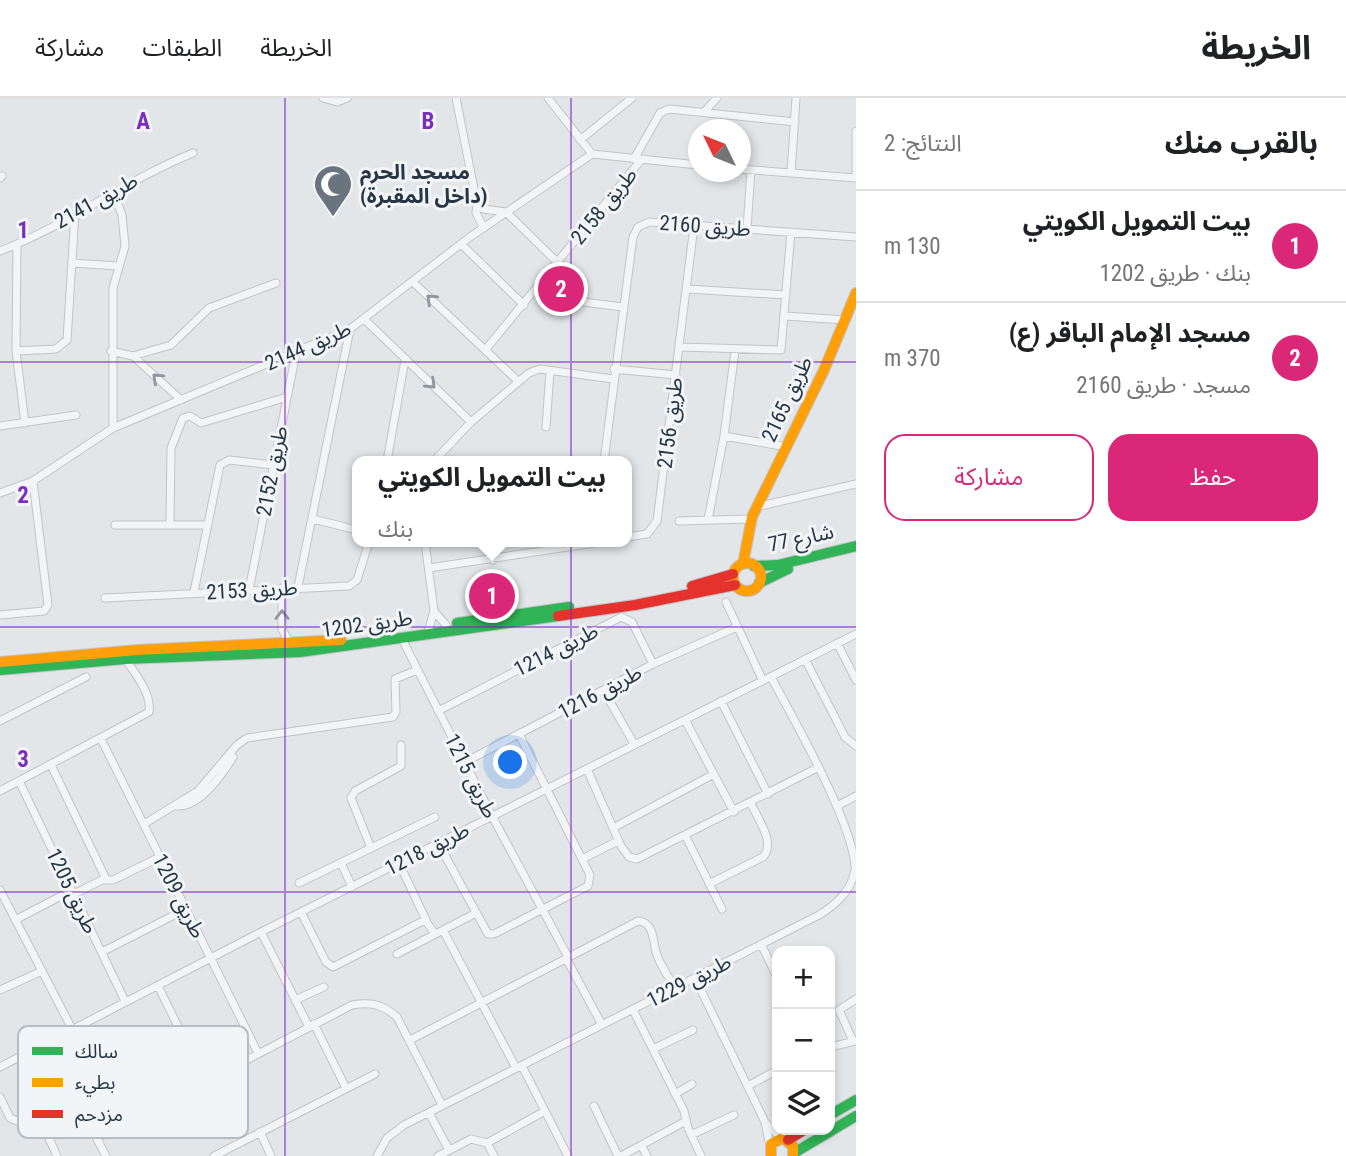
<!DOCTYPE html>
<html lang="ar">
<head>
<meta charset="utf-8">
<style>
	body { margin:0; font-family:"Roboto Condensed","Noto Sans Arabic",sans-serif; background:#f2f2f2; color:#202124; direction:rtl }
	.controls { position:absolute; right:21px; bottom:21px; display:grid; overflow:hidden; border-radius:14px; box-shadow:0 4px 10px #0003 }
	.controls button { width:63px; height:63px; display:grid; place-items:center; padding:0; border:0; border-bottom:2px solid #e0e0e0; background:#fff; color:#202124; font:35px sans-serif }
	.compass { position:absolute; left:688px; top:21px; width:63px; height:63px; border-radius:50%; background:#fff; box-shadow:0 4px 10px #0003; rotate:313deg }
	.you { position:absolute; left:511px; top:665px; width:24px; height:24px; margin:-18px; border:5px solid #fff; border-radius:50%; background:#1a73e8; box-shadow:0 0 0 10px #1a73e833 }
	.badge { display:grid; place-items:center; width:46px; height:46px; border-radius:50%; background:#db2777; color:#fff; font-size:23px; font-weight:700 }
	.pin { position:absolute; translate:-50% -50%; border:4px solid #fff; box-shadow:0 2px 7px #0006 }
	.popup { position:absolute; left:352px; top:358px; width:280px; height:91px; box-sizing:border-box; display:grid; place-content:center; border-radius:14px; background:#fff; filter:drop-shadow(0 2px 5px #0005); font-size:23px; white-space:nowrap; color:#757577 }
	.popup b { font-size:26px; color:#202124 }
	.popup::after { content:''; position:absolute; left:50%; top:100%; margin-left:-14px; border:14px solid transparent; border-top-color:#fff }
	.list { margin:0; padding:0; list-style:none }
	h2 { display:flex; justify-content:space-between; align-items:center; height:91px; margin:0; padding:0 28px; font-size:30px }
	h2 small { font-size:23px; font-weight:400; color:#757577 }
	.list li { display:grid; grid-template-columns:46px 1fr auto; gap:21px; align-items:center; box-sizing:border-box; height:112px; padding:0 28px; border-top:2px solid #e0e0e0 }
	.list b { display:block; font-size:26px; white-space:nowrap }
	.list p { margin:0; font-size:23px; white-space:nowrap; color:#757577 }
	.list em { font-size:23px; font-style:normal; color:#757577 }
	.actions { display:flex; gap:14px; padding:21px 28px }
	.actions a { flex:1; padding:16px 0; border:2px solid #db2777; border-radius:21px; text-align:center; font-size:24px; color:#db2777 }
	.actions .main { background:#db2777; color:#fff }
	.icon { flex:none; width:38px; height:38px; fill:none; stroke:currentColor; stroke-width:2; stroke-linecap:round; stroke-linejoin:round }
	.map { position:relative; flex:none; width:856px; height:1058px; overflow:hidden; direction:ltr }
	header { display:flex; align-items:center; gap:42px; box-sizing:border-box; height:98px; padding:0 35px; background:#fff; border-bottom:2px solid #e0e0e0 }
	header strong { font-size:33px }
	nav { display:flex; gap:38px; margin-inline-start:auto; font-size:24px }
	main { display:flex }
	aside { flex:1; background:#fff }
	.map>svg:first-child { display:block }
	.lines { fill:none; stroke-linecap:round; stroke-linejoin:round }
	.street-casing { stroke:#c1c4c7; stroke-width:9 }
	.fast-casing { stroke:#c1c4c7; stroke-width:12 }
	.slow-casing { stroke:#c1c4c7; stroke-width:12 }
	.jam-casing { stroke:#c1c4c7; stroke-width:12 }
	.street { stroke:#f3f4f6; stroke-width:7 }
	.fast { stroke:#30b455; stroke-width:10 }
	.slow { stroke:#ff9f0a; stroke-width:10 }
	.jam { stroke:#e5322d; stroke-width:10 }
	.oneway { stroke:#8e959d }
	.grid { fill:none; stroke:#7b2cbf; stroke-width:2; stroke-opacity:0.55 }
	.labels { text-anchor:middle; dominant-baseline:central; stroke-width:6; stroke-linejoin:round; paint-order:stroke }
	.poi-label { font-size:21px; font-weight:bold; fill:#283644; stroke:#f1f5f8; text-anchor:start }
	.street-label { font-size:21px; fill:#283644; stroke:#f1f5f8 }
	.key { fill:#f1f5f8; stroke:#b5bcc2; stroke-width:2 }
	.key-label { font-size:19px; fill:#283644 }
	.grid-label { font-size:23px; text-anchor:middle; font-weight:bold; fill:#7b2cbf; stroke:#f1f5f8; stroke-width:6; stroke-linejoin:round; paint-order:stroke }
</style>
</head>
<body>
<header>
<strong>الخريطة</strong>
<nav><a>الخريطة</a><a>الطبقات</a><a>مشاركة</a></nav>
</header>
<main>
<aside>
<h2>بالقرب منك<small>النتائج: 2</small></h2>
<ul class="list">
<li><span class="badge">1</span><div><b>بيت التمويل الكويتي</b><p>بنك · طريق 1202</p></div><em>130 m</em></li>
<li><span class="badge">2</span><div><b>مسجد الإمام الباقر (ع)</b><p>مسجد · طريق 2160</p></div><em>370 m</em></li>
</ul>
<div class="actions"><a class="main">حفظ</a><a>مشاركة</a></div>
</aside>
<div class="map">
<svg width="856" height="1058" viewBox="0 0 856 1058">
	<rect width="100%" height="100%" fill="#e3e6e9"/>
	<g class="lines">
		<defs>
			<path id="street" d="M 323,0 L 337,4 L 347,0
				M 456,0 L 477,106 L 476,115 L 484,130
				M 548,0 L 592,56
				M 705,13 L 717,0
				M 580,42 L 632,0
				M 592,56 L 698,67
				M 634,61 L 660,15 L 669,11 L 795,24
				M 740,71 L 856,80
				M 791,75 L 796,0
				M 0,80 L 2,78
				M 856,80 L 856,33
				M 483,111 L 506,114 L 558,165
				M 747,131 L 751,72
				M 17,146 L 16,253 L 25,325
				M 461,146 L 524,207
				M 0,153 C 68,127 126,82 193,55
				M 72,165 L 118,168
				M 413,184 L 518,283
				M 687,191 L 786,197
				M 575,203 L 623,209
				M 785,218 L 845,222
				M 364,221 L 471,324
				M 680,249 L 781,252 L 791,134
				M 486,251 L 641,62
				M 16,253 L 56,251 L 67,242 L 75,116
				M 111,253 L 133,258 L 171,247 L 209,210 L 276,185
				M 133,258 L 181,302
				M 614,271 L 676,277
				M 0,328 L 76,317
				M 546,329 L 550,273
				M 113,330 L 113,190 L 125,148 L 122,117 L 113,94
				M 724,338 L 787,349
				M 387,363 L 405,262
				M 434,363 L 471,324 L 529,275 L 540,271 L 613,281
				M 604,363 L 633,139 L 638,129 L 649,124 L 856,139
				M 0,395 L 33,383 L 113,330 L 350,231 L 470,139 L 592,56
				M 756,409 L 856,386
				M 313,421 L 357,432
				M 708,422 L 724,338 L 735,253
				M 679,423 L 750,421
				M 115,427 L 206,427
				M 170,427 L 171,350 L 183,320 L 190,318 L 201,325 L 287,299
				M 627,439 L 647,436 L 657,423 L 694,128
				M 425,444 L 434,513 L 429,530
				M 487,444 L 493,462
				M 429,470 L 601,444
				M 298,489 L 350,231
				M 282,490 L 282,531 L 288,542
				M 249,492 L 296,255
				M 194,494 L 220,367 L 229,362 L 273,367
				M 105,500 L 349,488 L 357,482 L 369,444
				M 726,504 L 763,583
				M 434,513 L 446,527
				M 0,517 L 44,513 L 48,507 L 33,383
				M 402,541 L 492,718 L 568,859
				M 837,545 L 856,582
				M 805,561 L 845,639 L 856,648
				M 604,593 L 634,646
				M 721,603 L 768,696
				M 438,613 L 621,519 L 632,524 L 653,566
				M 685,622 L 734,714
				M 0,623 L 86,579
				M 101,641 L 258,955
				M 465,664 L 653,566 L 737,529
				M 51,667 L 106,781
				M 587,671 L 621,748 L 629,759 L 637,761 L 819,669
				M 19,683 L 125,903
				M 0,693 L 149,614 C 152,596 135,575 125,561
				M 176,708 C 199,710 222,677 233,659
				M 837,708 L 856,698
				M 144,726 L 198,693 L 237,647 L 247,640 L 393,619 L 396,614 L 395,581 L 417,572
				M 613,730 L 714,676
				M 686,739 L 722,811
				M 438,745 L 488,836 L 494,836 L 588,788 L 590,777 L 519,636
				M 371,750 L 351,700 L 355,693 L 401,668 L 401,647
				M 582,761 L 618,743
				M 341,765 L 352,789
				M 399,765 L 426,822
				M 299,785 L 435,719
				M 709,786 L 763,759 C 776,745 758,721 751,706
				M 0,792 L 72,931
				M 301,814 L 326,864 L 333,869 L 425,822 L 435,836
				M 15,822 L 65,796 L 78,794 L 102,782 L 113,782 L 160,759
				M 443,832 L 516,970
				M 261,834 L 309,929
				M 761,846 L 777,879
				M 102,854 L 186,811
				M 397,856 L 474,816
				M 566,860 L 602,927
				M 695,880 L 765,1024 L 770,1048
				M 158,888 L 205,983
				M 0,892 L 42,873
				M 295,902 L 324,889
				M 633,912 L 684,1013 L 688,1030 L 701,1058
				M 314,926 L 346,990
				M 410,942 L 638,823 C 654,824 653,843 656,854 C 659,866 669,879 675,890
				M 853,943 L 839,912 L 856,901
				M 830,949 L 856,943
				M 653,951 L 693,932
				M 522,968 L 568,1058
				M 0,969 L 261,834 L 856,536
				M 748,988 L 777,972
				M 675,996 L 692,986
				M 0,999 L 10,1020 L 22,1025 L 184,941
				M 75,1000 L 106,1058
				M 594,1008 L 618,1058
				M 429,1015 L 449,1052
				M 39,1018 L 57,1058
				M 765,1024 L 781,1040
				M 260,1034 L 271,1058
				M 691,1037 L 734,1017
				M 97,1040 L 352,907 C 371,904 382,906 397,919 L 442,1007
				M 487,1045 L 494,1058
				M 641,1047 L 647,1058
				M 214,1058 L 375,976
				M 377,1058 L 387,1040 L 404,1027 L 819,817 C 837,806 851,793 855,772 C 856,730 793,620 771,579
				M 438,1058 L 471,1041 L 487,1045 L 545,1013
				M 621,1058 L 686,1023"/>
			<path id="fast" d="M 754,468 L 778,467 L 856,448
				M 759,485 L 788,471
				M 457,525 L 569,509
				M 0,572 L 125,561 L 300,554 L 558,518
				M 830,1017 L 856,1002
				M 794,1055 L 856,1018"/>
			<path id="slow" d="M733 479a14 14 0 1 1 28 0a14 14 0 1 1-28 0Z
				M 743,466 L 752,419 L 824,272 L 856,195
				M 0,564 L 137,552 L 341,542
				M 771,1058 L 771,1046 L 783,1040 L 793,1048 L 793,1058"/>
			<path id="jam" d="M 692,488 L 733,476
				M 558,518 L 635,507 L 735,487
				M 788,1042 L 804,1032"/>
		</defs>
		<use href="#street" class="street-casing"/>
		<use href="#fast" class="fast-casing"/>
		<use href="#slow" class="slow-casing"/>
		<use href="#jam" class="jam-casing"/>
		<use href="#street" class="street"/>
		<use href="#fast" class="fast"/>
		<use href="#slow" class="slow"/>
		<use href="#jam" class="jam"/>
	</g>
	<defs><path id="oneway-chevron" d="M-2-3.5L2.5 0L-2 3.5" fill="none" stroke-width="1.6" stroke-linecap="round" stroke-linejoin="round" transform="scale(1.75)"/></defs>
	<g class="oneway">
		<use href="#oneway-chevron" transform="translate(431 201) rotate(-137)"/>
		<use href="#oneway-chevron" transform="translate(157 280) rotate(-137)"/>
		<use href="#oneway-chevron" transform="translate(431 286) rotate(43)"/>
		<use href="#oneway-chevron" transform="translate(282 517) rotate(-90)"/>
	</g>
	<path class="grid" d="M 285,0 L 285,1058M 571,0 L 571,1058M 0,264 L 856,264M 0,529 L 856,529M 0,794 L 856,794"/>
	<defs>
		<symbol id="mosque-pin" viewBox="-11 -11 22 30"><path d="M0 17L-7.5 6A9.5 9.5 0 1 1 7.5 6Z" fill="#69747e" stroke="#f1f5f8"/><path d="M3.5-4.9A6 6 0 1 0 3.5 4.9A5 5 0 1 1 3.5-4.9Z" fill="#fff"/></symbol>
	</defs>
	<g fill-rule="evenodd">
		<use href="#mosque-pin" x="311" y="64" width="44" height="60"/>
	</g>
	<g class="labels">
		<g class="poi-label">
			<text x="360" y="74">مسجد الحرم<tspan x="360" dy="24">(داخل المقبرة)</tspan></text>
		</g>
		<g class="street-label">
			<text transform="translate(96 103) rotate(-29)">طريق 2141</text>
			<text transform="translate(604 108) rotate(-51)">طريق 2158</text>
			<text transform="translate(705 128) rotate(4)">طريق 2160</text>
			<text transform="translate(308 248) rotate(-24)">طريق 2144</text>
			<text transform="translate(787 301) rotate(-65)">طريق 2165</text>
			<text transform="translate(670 325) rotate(-83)">طريق 2156</text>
			<text transform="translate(272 373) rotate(-79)">طريق 2152</text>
			<text transform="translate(801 440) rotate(-12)">شارع 77</text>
			<text transform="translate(252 492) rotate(-3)">طريق 2153</text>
			<text transform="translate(367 526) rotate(-8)">طريق 1202</text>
			<text transform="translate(556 552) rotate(-27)">طريق 1214</text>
			<text transform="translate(600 594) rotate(-28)">طريق 1216</text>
			<text transform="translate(471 678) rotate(63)">طريق 1215</text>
			<text transform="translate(427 751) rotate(-27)">طريق 1218</text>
			<text transform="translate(72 793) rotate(64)">طريق 1205</text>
			<text transform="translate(179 798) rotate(63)">طريق 1209</text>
			<text transform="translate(689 883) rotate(-27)">طريق 1229</text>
		</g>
	</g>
	<rect x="18" y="928" width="230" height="112" rx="10" class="key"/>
	<rect x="32" y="949" width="31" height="8" fill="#30b455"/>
	<rect x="32" y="980" width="31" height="9" fill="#ff9f0a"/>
	<rect x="32" y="1012" width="31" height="8" fill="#e5322d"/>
	<g class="key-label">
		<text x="75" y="960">سالك</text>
		<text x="75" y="991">بطيء</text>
		<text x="75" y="1023">مزدحم</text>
	</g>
	<g class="grid-label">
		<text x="143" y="31">A</text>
		<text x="428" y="31">B</text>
		<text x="23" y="140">1</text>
		<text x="23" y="405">2</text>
		<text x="23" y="669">3</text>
	</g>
</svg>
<div class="controls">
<button>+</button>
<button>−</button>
<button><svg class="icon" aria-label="layers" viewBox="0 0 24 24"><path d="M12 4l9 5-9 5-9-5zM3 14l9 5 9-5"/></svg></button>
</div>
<svg class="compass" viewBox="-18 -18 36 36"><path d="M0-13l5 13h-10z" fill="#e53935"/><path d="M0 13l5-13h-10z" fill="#757577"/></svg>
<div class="you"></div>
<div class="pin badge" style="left:492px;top:498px">1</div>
<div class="popup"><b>بيت التمويل الكويتي</b>بنك</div>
<div class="pin badge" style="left:561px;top:191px">2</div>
</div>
</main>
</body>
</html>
